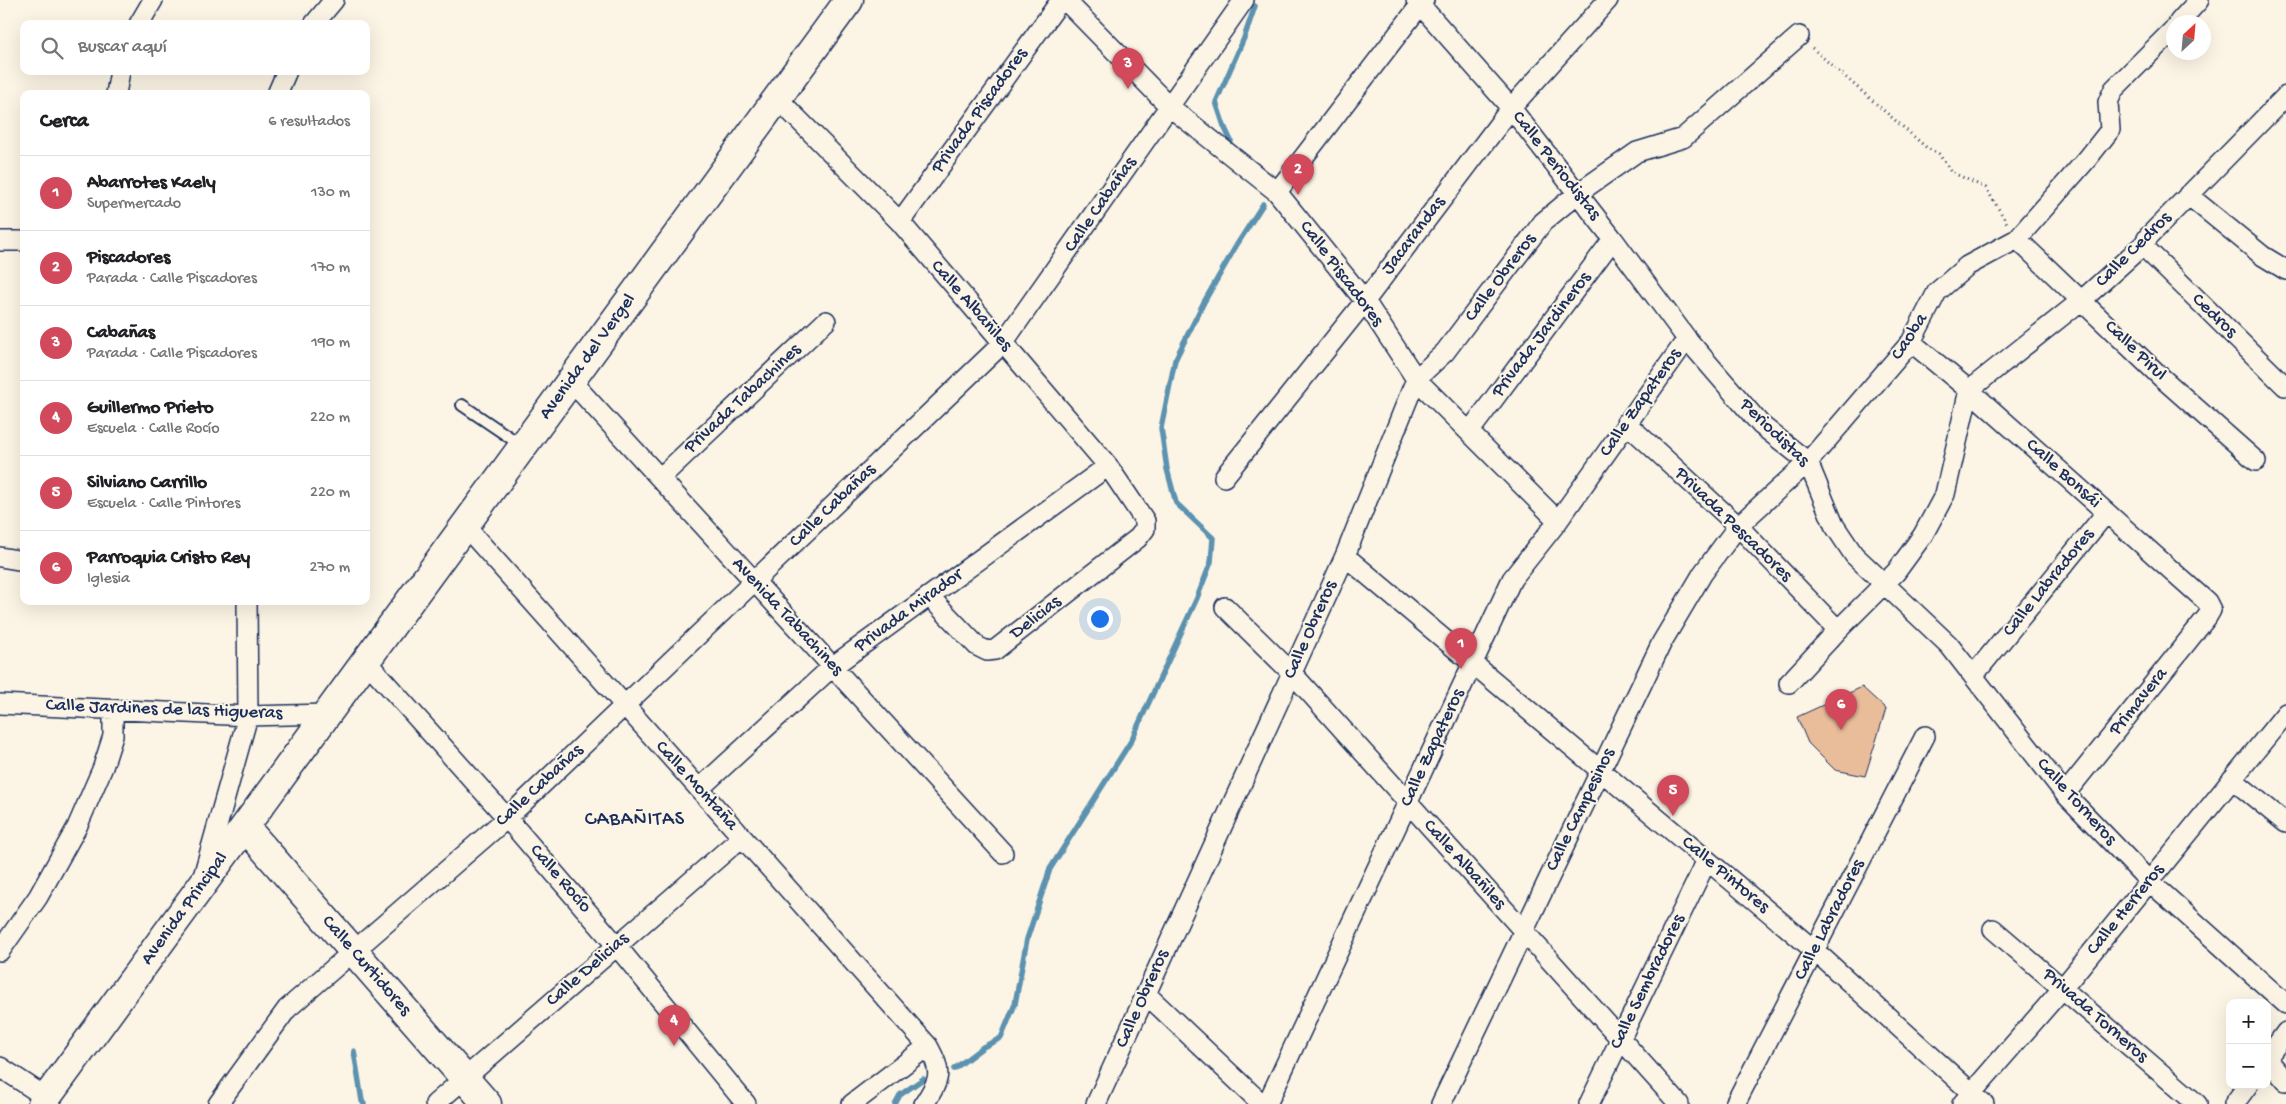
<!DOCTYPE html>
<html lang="es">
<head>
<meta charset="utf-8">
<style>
	body { margin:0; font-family:"Gochi Hand",sans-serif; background:#f6f6f6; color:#202124 }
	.controls { position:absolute; right:15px; bottom:15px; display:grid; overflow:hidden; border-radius:10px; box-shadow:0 5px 20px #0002 }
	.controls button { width:45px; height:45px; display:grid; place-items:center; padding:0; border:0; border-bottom:1px solid #e0e0e0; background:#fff; color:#202124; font:25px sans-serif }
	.compass { position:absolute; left:2166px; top:15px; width:45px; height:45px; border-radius:50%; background:#fff; box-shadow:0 5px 20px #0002; rotate:26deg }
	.you { position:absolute; left:1099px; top:618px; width:18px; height:18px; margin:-12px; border:4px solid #fff; border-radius:50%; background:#1a73e8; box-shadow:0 0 0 8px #1a73e833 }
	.badge { display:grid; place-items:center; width:32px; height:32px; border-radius:50%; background:#d1495b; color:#fff; font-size:16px; font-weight:700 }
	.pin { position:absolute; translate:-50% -41px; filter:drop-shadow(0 1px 2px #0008) }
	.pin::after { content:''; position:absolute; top:26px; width:18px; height:15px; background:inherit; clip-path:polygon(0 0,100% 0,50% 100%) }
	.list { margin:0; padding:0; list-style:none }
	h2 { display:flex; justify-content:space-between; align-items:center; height:65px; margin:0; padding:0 20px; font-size:21px }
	h2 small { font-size:16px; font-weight:400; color:#757577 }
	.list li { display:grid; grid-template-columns:32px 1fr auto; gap:15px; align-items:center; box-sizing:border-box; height:75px; padding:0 20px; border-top:1px solid #e0e0e0 }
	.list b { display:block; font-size:19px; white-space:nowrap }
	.list p { margin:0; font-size:16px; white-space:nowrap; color:#757577 }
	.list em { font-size:16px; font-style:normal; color:#757577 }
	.icon { flex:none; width:28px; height:28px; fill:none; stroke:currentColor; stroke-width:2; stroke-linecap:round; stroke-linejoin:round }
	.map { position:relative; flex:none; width:2286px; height:1104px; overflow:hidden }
	.search { position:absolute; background:#fff; box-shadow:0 5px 20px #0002; left:20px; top:20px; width:350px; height:55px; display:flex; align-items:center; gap:12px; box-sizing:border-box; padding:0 18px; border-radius:10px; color:#757577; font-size:19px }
	.panel { position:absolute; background:#fff; box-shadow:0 5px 20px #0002; left:20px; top:90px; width:350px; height:515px; border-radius:10px }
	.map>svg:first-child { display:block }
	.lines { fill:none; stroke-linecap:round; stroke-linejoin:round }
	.stream { stroke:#5c92b0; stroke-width:5.5 }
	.building { fill:#eabd9a; stroke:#1b2f5e }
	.lane-casing { stroke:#1b2f5e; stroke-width:14 }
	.street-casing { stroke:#1b2f5e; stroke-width:22 }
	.secondary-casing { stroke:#1b2f5e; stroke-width:31 }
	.path { stroke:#1b2f5e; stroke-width:3; stroke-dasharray:1 4; stroke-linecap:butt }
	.lane { stroke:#fcf5e5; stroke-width:10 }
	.street { stroke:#fcf5e5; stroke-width:19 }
	.secondary { stroke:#fcf5e5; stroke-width:28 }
	.labels { text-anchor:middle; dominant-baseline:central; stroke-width:4; stroke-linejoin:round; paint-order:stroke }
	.street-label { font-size:19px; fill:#1b2f5e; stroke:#fcf5e5 }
	.neighbourhood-label { font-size:20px; letter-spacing:1px; fill:#1b2f5e; stroke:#fcf5e5 }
</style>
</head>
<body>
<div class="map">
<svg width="2286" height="1104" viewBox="0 0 2286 1104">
	<rect width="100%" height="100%" fill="#fcf5e5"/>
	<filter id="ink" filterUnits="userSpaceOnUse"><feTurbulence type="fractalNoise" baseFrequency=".02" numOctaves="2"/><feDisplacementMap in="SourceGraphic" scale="10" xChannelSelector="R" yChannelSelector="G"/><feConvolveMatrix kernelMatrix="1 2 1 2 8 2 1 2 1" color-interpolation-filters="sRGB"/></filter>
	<g filter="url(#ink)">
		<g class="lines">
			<path class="stream" d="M 1231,141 L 1224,126 L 1216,102 L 1244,38 L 1255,6
				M 354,1051 L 362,1101 L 364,1104
				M 954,1069 L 983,1047 L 1001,1038 L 1015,1004 L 1027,939 L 1050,869 L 1131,741 L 1197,598 L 1211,562 L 1213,538 L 1176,503 L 1167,469 L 1161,428 L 1175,360 L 1204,302 L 1236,246 L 1263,204
				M 895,1104 L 900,1095 L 923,1079"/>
		</g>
		<path class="building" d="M 1862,687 L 1886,709 L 1865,776 L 1835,770 L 1808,743 L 1797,717 Z"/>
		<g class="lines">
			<defs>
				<path id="lane" d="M 462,405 L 521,445"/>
				<path id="street" d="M 1065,0 L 1170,107 L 1277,192 L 1365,301 L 1416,379 L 1558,521
					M 1416,0 L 1511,108 L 1613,239 L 1687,339 L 1761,425 L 1808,462 L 1834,525 L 1854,555 L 1949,645 L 2065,794 L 2149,881 L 2286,1004
					M 2179,22 L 2199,0
					M 139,24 L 153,0
					M 314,24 L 334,0
					M 116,94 L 120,71
					M 277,94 L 287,71
					M 777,98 L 900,222 L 1108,466 L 1145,521 L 1145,529 L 1138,538 L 995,650 L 987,651 L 977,646 L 929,596
					M 1277,192 L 1424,0
					M 2188,195 L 2263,256 L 2286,270
					M 900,222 L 1061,0
					M 2017,239 L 2162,378 L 2256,461
					M 0,241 L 24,241
					M 2144,244 L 2147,250 L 2285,386
					M 1911,342 L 1969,390 L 2207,602 L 2211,610 L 2207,617 L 2065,794
					M 571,381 L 1003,853
					M 1626,423 L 1738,526 L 1838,630
					M 1470,431 L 1613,239
					M 1224,477 L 1365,301 L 1511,108 L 1608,0
					M 660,478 L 826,321
					M 465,526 L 928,1046 C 943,1073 940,1079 924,1104
					M 1345,556 L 1814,950 L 1984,1104
					M 0,557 L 24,561
					M 1225,607 L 1292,673 L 1679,1104
					M 366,661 L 507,818 L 616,945 L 746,1104
					M 1973,676 L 2106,513
					M 1789,683 L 1838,630 L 1896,572 L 1923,535 L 1945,494 L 1969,390 L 2082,300 L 2144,244 L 2148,237 L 2286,96
					M 0,704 L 248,716 L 328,714
					M 2232,779 L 2286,823
					M 699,789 L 832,667 L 1108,466
					M 204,873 L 248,716 L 247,601
					M 1993,929 L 2197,1104
					M 0,951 L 38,897 L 77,827 L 103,767 L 113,736 L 113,710
					M 1146,994 L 1262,1104
					M 2267,1058 L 2286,1032
					M 2267,1059 L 2286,1081
					M 0,1067 L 47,1098
					M 218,1104 L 287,1009 L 507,818 L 1003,343 L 1244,0
					M 435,1104 L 742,837
					M 852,1104 L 928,1046
					M 1096,1104 L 1345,556 L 1416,379 L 1445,352 L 1543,222 L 1578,193 L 1637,152 L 1683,138 L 1799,36
					M 1267,1104 L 1512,579 L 1558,521 L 1687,339
					M 1441,1104 L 1662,642 L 1703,573 L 1738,526 L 1808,462 L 1911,342 L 1937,292 L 1967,266 L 2017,239 L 2088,158 L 2110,130 L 2108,102 L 2114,89 L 2174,29
					M 1589,1104 L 1707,860
					M 1735,1104 L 1925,736
					M 1962,1104 L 2062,989 L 2286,713
					M 2234,1104 L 2248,1085"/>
				<path id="secondary" d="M 245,827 L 487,1104
					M 42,1104 L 849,0"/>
			</defs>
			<use href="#lane" class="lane-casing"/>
			<use href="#street" class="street-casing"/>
			<use href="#secondary" class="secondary-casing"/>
			<path class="path" d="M 1812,48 L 1927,148 L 1939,154 L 1951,172 L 1986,188 L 2007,223"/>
			<use href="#lane" class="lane"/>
			<use href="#street" class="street"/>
			<use href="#secondary" class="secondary"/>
		</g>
	</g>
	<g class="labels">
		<g class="street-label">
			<text transform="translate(980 111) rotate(-54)">Privada Piscadores</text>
			<text transform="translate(1556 166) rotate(52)">Calle Periodistas</text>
			<text transform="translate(1101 205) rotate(-55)">Calle Cabañas</text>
			<text transform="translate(1414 236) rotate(-53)">Jacarandas</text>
			<text transform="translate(2134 250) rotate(-45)">Calle Cedros</text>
			<text transform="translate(1341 274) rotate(53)">Calle Piscadores</text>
			<text transform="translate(1501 278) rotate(-53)">Calle Obreros</text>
			<text transform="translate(971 306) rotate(49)">Calle Albañiles</text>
			<text transform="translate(2214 316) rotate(44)">Cedros</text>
			<text transform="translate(1542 335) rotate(-53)">Privada Jardineros</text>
			<text transform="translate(1910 337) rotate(-57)">Caoba</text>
			<text transform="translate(2135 351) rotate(44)">Calle Pirul</text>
			<text transform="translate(588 357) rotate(-54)">Avenida del Vergel</text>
			<text transform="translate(743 399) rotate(-43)">Privada Tabachines</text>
			<text transform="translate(1641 403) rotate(-55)">Calle Zapateros</text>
			<text transform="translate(1774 433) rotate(44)">Periodistas</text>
			<text transform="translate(2063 474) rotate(42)">Calle Bonsái</text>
			<text transform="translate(833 506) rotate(-44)">Calle Cabañas</text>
			<text transform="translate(1733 525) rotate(44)">Privada Pescadores</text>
			<text transform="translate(2049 583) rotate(-51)">Calle Labradores</text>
			<text transform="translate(909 611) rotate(-36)">Privada Mirador</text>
			<text transform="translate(787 617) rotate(47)">Avenida Tabachines</text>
			<text transform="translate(1036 618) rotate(-38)">Delicias</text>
			<text transform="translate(1311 630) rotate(-66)">Calle Obreros</text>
			<text transform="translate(2139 702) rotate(-51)">Primavera</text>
			<text transform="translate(164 710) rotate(2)">Calle Jardines de las Higueras</text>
			<text transform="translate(1433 748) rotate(-65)">Calle Zapateros</text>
			<text transform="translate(540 786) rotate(-43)">Calle Cabañas</text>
			<text transform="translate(696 786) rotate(48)">Calle Montaña</text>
			<text transform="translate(2076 802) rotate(48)">Calle Torneros</text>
			<text transform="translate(1581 810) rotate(-64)">Calle Campesinos</text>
			<text transform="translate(1464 865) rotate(48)">Calle Albañiles</text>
			<text transform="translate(1725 875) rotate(40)">Calle Pintores</text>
			<text transform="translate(560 879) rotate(49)">Calle Rocío</text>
			<text transform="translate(185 909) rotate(-54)">Avenida Principal</text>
			<text transform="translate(2126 910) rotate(-51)">Calle Herreros</text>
			<text transform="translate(1830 920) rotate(-63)">Calle Labradores</text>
			<text transform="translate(366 966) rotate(49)">Calle Curtidores</text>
			<text transform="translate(588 970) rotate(-41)">Calle Delicias</text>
			<text transform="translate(1648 982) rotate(-64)">Calle Sembradores</text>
			<text transform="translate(1143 999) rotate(-66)">Calle Obreros</text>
			<text transform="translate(2095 1016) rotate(41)">Privada Torneros</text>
		</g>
		<g class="neighbourhood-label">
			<text x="635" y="820">CABAÑITAS</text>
		</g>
	</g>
</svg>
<div class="controls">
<button>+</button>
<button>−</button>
</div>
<svg class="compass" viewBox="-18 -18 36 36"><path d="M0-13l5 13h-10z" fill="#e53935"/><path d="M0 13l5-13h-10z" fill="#757577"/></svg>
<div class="you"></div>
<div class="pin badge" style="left:1461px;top:669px">1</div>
<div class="pin badge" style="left:1298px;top:195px">2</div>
<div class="pin badge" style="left:1128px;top:89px">3</div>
<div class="pin badge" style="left:674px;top:1046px">4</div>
<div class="pin badge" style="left:1673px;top:816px">5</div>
<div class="pin badge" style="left:1841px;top:730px">6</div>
<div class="search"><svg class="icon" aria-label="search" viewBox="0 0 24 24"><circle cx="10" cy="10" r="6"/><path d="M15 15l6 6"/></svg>Buscar aquí</div>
<section class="panel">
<h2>Cerca<small>6 resultados</small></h2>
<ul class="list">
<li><span class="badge">1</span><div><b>Abarrotes Kaely</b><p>Supermercado</p></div><em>130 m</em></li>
<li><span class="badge">2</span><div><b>Piscadores</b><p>Parada · Calle Piscadores</p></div><em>170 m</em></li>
<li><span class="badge">3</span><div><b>Cabañas</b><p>Parada · Calle Piscadores</p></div><em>190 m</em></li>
<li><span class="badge">4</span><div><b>Guillermo Prieto</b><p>Escuela · Calle Rocío</p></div><em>220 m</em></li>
<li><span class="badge">5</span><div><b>Silviano Carrillo</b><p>Escuela · Calle Pintores</p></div><em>220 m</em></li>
<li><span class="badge">6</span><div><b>Parroquia Cristo Rey</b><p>Iglesia</p></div><em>270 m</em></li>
</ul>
</section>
</div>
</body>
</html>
